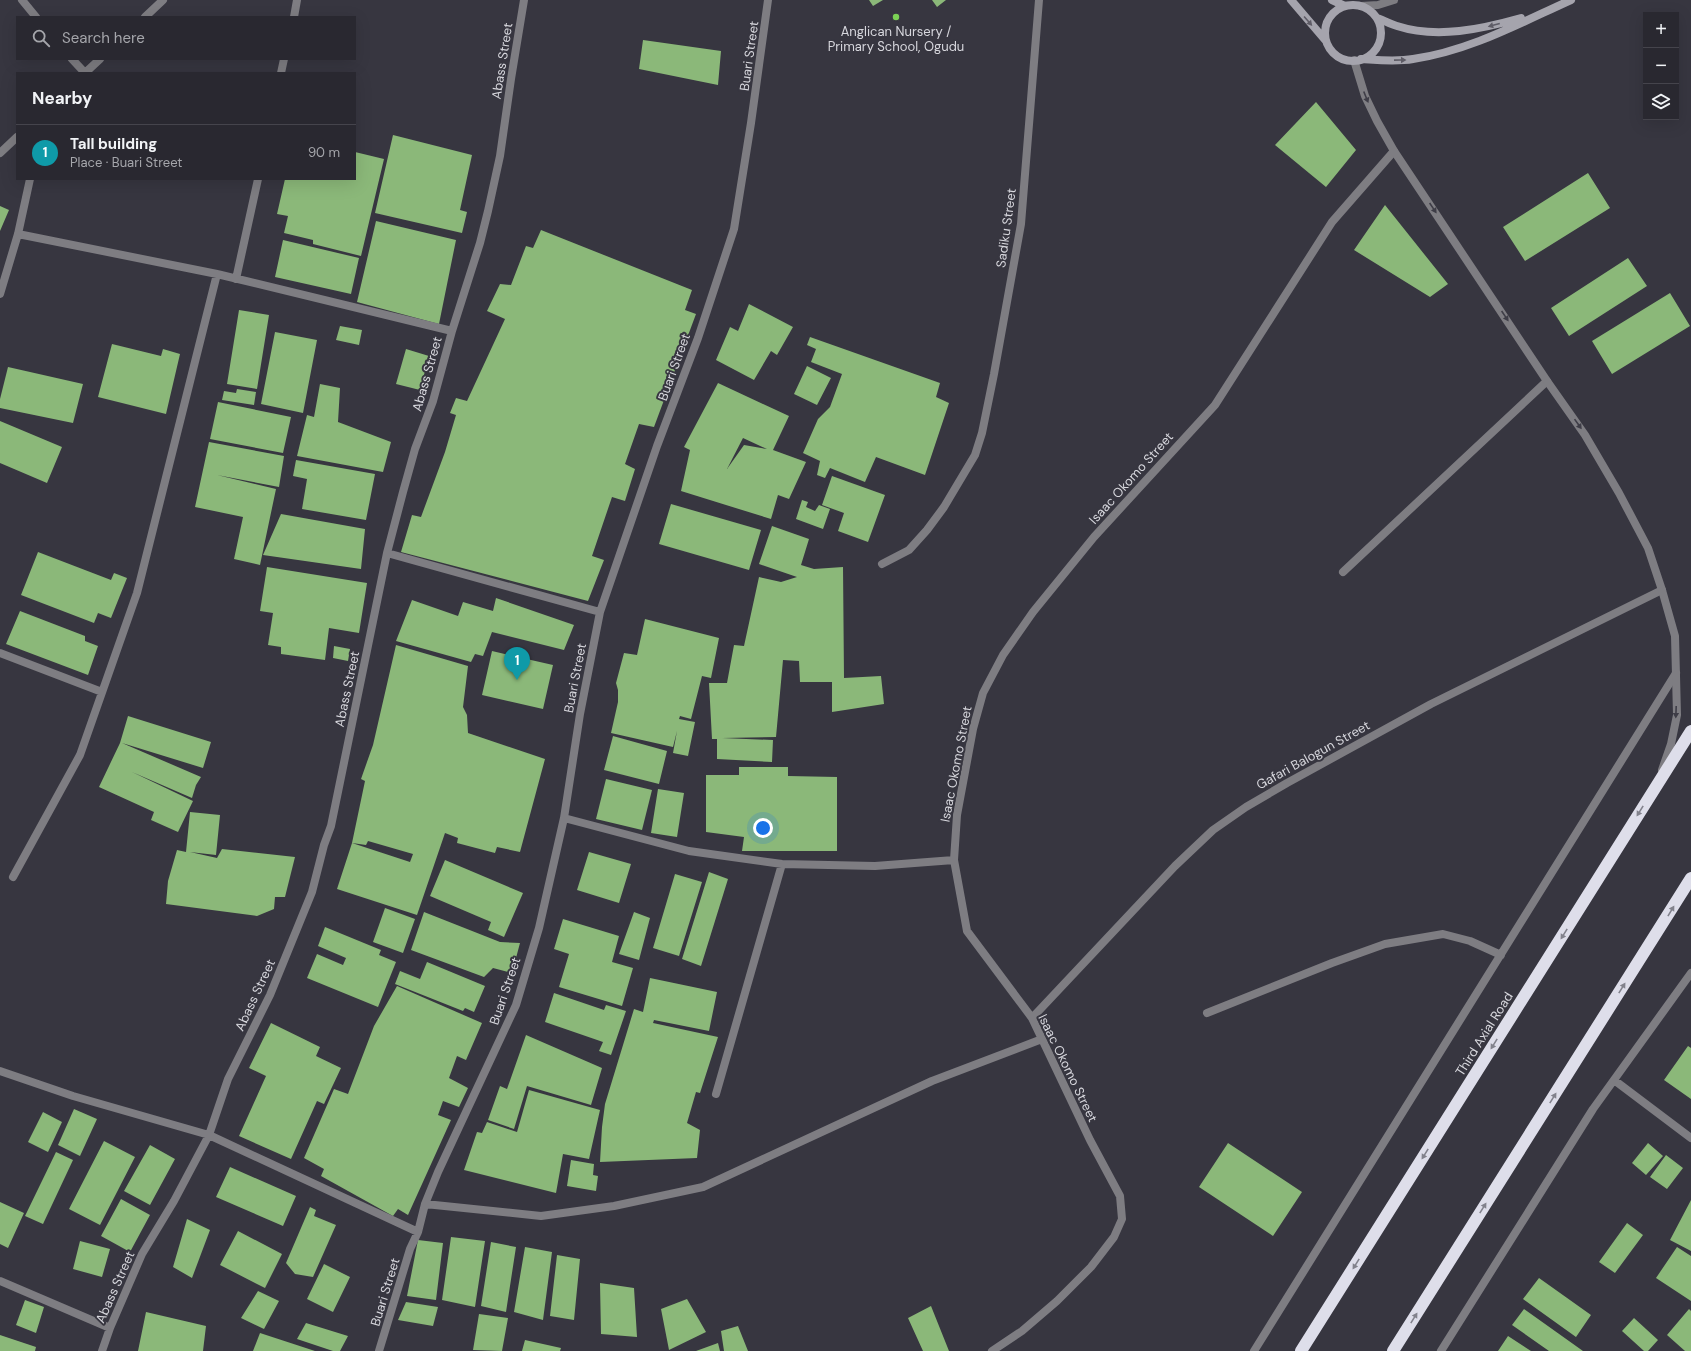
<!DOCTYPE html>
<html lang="en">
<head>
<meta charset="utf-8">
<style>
	body { margin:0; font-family:"DM Sans",sans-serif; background:#35343c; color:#f1f3f6 }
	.controls { position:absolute; right:12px; top:12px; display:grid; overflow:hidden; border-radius:0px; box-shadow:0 4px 16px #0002 }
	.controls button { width:36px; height:36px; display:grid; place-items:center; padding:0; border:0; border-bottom:1px solid #45444c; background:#292830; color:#f1f3f6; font:20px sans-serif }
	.you { position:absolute; left:763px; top:828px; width:14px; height:14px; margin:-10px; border:3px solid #fff; border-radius:50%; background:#1a73e8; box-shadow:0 0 0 6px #1a73e833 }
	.badge { display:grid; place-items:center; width:26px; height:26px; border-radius:50%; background:#7bd155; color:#fff; font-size:13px; font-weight:700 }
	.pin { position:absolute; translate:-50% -33px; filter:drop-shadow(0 1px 2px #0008) }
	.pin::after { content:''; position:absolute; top:21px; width:14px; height:12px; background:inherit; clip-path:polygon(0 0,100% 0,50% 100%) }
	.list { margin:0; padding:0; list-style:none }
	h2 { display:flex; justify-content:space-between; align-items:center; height:52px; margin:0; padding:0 16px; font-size:17px }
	h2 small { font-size:13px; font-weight:400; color:#a5a6ab }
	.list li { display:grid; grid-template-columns:26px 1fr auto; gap:12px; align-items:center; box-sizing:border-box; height:56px; padding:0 16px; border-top:1px solid #45444c }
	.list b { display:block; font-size:15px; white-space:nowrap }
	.list p { margin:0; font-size:13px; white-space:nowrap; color:#a5a6ab }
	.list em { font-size:13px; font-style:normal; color:#a5a6ab }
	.icon { flex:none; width:22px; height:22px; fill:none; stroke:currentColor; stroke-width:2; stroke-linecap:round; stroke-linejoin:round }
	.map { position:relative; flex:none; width:1691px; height:1351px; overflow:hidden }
	.search { position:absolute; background:#292830; box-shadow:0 4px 16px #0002; left:16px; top:16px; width:340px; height:44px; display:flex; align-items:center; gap:10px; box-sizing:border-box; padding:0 14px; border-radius:0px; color:#a5a6ab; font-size:15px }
	.panel { position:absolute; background:#292830; box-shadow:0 4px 16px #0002; left:16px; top:72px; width:340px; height:108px; border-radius:0px }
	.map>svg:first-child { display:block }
	.building { fill:#8bb879; fill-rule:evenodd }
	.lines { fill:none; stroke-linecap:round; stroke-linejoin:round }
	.minor { stroke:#7e7d82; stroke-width:8 }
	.tertiary { stroke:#7e7d82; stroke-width:8 }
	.secondary { stroke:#a5a4ad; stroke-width:8 }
	.motorway { stroke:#dedeea; stroke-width:12 }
	.oneway { fill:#5e5c66 }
	.oneway2 { fill:#3e3d47 }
	.oneway3 { fill:#82828c }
	.poi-dot { fill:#7bd155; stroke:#373640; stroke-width:1.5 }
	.labels { text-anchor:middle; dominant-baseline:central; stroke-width:4; stroke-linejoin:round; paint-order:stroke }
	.poi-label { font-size:13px; fill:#d7d7dd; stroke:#373640 }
	.street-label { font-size:13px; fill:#d7d7dd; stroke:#373640 }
</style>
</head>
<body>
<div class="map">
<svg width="1691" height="1351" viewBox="0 0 1691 1351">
	<rect width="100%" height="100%" fill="#373640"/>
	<path class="building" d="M 869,0 L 883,0 L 873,6 Z
		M 932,0 L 946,0 L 937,7 Z
		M 643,40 L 721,51 L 718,85 L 639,69 Z
		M 1316,102 L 1356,150 L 1326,187 L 1275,145 Z
		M 393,135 L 472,155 L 460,210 L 467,212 L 462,233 L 375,213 Z
		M 355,152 L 384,159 L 361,256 L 313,244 L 313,240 L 284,233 L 288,216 L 277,214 L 285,179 L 355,179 Z
		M 1588,173 L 1610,208 L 1525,261 L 1503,227 Z
		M 1385,205 L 1448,284 L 1430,297 L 1354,250 Z
		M 0,206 L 9,210 L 0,231 Z
		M 376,221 L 456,240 L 439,324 L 357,302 Z
		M 541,230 L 692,290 L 685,310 L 696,314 L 654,427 L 639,424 L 625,464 L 635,469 L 625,501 L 612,497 L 592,556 L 604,560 L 588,601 L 401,552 L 412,515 L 421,517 L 445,452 L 456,415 L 450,413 L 456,398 L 467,401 L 505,319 L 487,311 L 500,284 L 511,285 L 526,246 L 533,248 Z
		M 283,240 L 359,258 L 351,294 L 275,277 Z
		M 1628,258 L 1647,286 L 1569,336 L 1551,308 Z
		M 1670,293 L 1690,326 L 1612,374 L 1592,341 Z
		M 749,304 L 793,327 L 777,355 L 771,351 L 754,380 L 716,360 L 730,327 L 738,331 Z
		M 239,310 L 269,315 L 257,389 L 227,384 Z
		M 340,326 L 362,330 L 359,345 L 336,340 Z
		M 275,332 L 317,340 L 303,413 L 261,404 Z
		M 810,337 L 940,383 L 936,397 L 949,403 L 925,475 L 876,457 L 865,482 L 830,468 L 825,478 L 817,475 L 820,461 L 803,453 L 818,419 L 830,407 L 842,374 L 811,362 L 816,349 L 807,345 Z
		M 112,344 L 161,356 L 163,349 L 180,354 L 166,414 L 98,397 Z
		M 406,349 L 429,356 L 420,390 L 396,384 Z
		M 807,366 L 831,378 L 817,405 L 794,394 Z
		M 8,367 L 83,384 L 73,423 L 0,408 L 0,399 Z
		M 718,383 L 789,416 L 773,450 L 806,462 L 789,499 L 778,495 L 771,519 L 681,491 L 690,450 L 684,447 ZM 743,438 L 767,449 L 744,445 L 727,469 Z
		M 320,384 L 340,388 L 338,422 L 391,442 L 383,472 L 297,456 L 307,415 L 314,417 Z
		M 237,389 L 256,392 L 254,405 L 222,400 L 224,391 L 236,393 Z
		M 218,402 L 291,417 L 283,453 L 210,439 Z
		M 0,421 L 62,447 L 47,483 L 0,463 Z
		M 209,442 L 284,456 L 279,487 L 217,475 L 276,489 L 260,565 L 234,559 L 243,517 L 195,507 Z
		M 296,460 L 375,474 L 366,520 L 302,509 L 307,479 L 293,476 Z
		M 832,476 L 885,495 L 868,542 L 838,531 L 844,513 L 822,505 Z
		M 802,500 L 808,502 L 806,507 L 815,511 L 819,505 L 830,509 L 823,529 L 796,519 Z
		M 671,504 L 761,530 L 749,570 L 659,544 Z
		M 281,514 L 365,529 L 361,569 L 263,555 Z
		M 772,526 L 809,539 L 801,565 L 814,569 L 843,567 L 844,678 L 881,676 L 884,704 L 832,712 L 832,682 L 800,682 L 799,661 L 783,660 L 776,737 L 722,738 L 773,740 L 772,762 L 717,759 L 717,739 L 712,739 L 709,683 L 727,683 L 734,645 L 744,646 L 759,577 L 781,582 L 797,577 L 759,564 Z
		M 38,552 L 111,580 L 114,573 L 127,578 L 111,618 L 98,613 L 94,623 L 21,595 Z
		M 267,567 L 367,583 L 359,633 L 329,628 L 325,660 L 281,654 L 281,647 L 268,645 L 273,613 L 260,611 Z
		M 496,598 L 574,625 L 564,650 L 492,632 L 483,656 L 475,654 L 471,662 L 396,641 L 412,600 L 458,616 L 463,602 L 493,611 Z
		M 20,611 L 85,636 L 85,641 L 98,646 L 88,675 L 6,644 Z
		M 645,619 L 719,638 L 711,678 L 702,676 L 691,719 L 680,716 L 679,719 L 695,722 L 688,756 L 673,753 L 677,731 L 673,747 L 611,733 L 618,702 L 618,690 L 616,683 L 624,653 L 637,655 Z
		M 396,645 L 468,666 L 463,707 L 467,715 L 468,733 L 545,759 L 520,852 L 497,847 L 495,853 L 457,843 L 458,838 L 445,833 L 417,915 L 337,889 L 352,843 L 365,781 L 361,779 L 373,745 ZM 368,841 L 413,854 L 410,862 L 352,843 L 366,845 Z
		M 334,646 L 350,649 L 348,661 L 333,658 Z
		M 492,651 L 553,665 L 543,709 L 482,695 Z
		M 128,716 L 211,742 L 203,768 L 122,743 L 201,777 L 196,785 L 192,798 L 132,772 L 193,801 L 178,832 L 151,820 L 154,812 L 99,787 L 120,743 Z
		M 613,736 L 667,751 L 659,784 L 604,770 Z
		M 739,767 L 788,767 L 788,776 L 837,777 L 837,851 L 742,851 L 744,837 L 706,832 L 706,775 L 739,775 Z
		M 606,779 L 652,790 L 642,830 L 596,819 Z
		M 658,789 L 684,793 L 677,837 L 651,833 Z
		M 190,812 L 220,815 L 216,855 L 190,852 L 217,858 L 222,849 L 295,857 L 285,897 L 275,897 L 274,909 L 257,916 L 166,904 L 168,881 L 177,850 L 186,852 Z
		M 589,852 L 631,864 L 619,903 L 577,890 Z
		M 445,860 L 523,893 L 504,937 L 488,930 L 491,922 L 430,896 Z
		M 709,872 L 728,879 L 701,966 L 682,959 Z
		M 675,874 L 702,882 L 679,956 L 653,948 Z
		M 385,908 L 415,919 L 403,953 L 373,942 Z
		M 424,912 L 500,942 L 520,943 L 512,973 L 493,968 L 484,977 L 411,950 Z
		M 634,912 L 650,918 L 639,960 L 619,954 Z
		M 563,919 L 619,936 L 612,962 L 633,968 L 622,1006 L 559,987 L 569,954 L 554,949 Z
		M 325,927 L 381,950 L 379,955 L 396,962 L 378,1007 L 307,978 L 317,954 L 343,965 L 346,958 L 318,946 Z
		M 427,962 L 485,986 L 474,1012 L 465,1008 L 463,1011 L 395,984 L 400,971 L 420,979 Z
		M 650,978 L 717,992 L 709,1031 L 654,1020 L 653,1023 L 718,1037 L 700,1093 L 696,1092 L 687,1123 L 700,1130 L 697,1158 L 600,1162 L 602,1127 L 605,1104 L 634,1009 L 643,1012 Z
		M 397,986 L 482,1023 L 466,1060 L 457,1056 L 449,1078 L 468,1088 L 459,1107 L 443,1101 L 438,1115 L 451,1120 L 408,1215 L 398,1209 L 393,1216 L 321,1176 L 324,1169 L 304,1158 L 334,1089 L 348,1094 L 374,1026 Z
		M 554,993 L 604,1010 L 606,1005 L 626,1011 L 611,1055 L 599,1051 L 603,1042 L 545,1022 Z
		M 271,1023 L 320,1047 L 316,1056 L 341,1068 L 324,1104 L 317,1101 L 291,1159 L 239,1136 L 266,1076 L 249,1068 Z
		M 526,1035 L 602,1068 L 591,1105 L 527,1086 L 514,1129 L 488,1120 L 500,1086 L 507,1089 Z
		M 1688,1046 L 1691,1048 L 1691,1099 L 1664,1080 Z
		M 529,1090 L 600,1110 L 589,1159 L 563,1154 L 556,1193 L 464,1170 L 477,1132 L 482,1133 L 487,1122 L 517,1132 Z
		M 74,1109 L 97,1119 L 80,1156 L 58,1145 Z
		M 43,1112 L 62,1122 L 48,1152 L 28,1142 Z
		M 104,1141 L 135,1157 L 100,1225 L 69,1209 Z
		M 1228,1143 L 1302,1192 L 1273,1236 L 1199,1187 Z
		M 1648,1143 L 1663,1156 L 1646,1175 L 1632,1163 Z
		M 150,1145 L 175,1159 L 150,1205 L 124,1191 Z
		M 56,1152 L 73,1160 L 43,1224 L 25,1216 Z
		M 1666,1155 L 1683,1168 L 1667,1189 L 1650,1177 Z
		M 571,1160 L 594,1164 L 593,1175 L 598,1176 L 596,1191 L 567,1186 Z
		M 230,1167 L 296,1196 L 283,1226 L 216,1197 Z
		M 121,1199 L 150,1215 L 130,1252 L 101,1236 Z
		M 1691,1200 L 1691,1251 L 1670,1240 Z
		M 0,1202 L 24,1213 L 8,1248 L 0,1244 Z
		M 310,1207 L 316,1210 L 314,1216 L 336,1225 L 313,1277 L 295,1274 L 286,1263 Z
		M 187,1219 L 210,1230 L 192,1278 L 173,1267 Z
		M 1627,1223 L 1643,1235 L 1615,1273 L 1599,1262 Z
		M 238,1231 L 282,1254 L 265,1288 L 220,1265 Z
		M 451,1237 L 485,1241 L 475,1307 L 442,1300 Z
		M 418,1240 L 443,1243 L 436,1300 L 407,1296 Z
		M 80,1241 L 110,1249 L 102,1277 L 73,1269 Z
		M 491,1242 L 516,1247 L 506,1312 L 481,1306 Z
		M 525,1247 L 552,1252 L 543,1320 L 514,1312 Z
		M 1677,1247 L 1691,1256 L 1691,1301 L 1656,1278 Z
		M 557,1255 L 580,1259 L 574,1320 L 550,1316 Z
		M 324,1264 L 350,1277 L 333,1312 L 307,1299 Z
		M 1539,1278 L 1591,1315 L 1576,1337 L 1523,1299 Z
		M 600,1283 L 634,1288 L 637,1337 L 601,1334 Z
		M 258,1291 L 279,1301 L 264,1329 L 241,1318 Z
		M 687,1299 L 706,1332 L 669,1350 L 661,1309 Z
		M 25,1300 L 44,1307 L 36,1333 L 16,1325 Z
		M 406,1302 L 438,1307 L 433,1326 L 398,1320 Z
		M 931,1306 L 949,1351 L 923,1351 L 908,1318 Z
		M 1524,1309 L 1583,1351 L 1549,1351 L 1512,1325 Z
		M 1689,1309 L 1691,1311 L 1691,1351 L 1685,1351 L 1667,1335 Z
		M 146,1312 L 206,1326 L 203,1351 L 138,1351 Z
		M 479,1314 L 508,1318 L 502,1351 L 473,1350 Z
		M 1634,1318 L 1658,1340 L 1648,1351 L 1644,1351 L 1622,1331 Z
		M 306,1323 L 348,1336 L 340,1351 L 333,1351 L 297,1339 Z
		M 738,1326 L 748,1351 L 724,1351 L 721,1331 Z
		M 260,1333 L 315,1351 L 253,1351 Z
		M 0,1335 L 36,1347 L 35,1351 L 0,1351 Z
		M 1508,1336 L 1531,1351 L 1498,1351 Z
		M 525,1340 L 561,1348 L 560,1351 L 522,1351 Z
		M 718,1343 L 720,1351 L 696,1351 Z"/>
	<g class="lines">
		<path class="minor" d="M 22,0 L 36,17
			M 145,17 L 163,0
			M 294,17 L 297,0
			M 72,59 L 85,73
			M 85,73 L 100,59
			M 281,73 L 284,59
			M 0,153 L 17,137
			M 18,234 L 217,274 L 452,331
			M 236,279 L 258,179
			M 0,294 L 18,234 L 30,179
			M 387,553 L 600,612
			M 882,564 L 909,550 L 927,530 L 944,507 L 975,455 L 982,433 L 994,374 L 1021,224 L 1039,0
			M 1343,572 L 1547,381
			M 0,653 L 102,692
			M 564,818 L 689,851 L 782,864 L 875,866 L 954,860
			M 13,877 L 80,755 L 137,593 L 217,274
			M 1207,1013 L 1332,963 L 1385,944 L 1443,934 L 1470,941 L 1501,955
			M 1032,1018 L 1175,866 L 1213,830 L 1246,807 L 1287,783 L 1431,704 L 1662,590
			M 0,1071 L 73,1096 L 209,1135 L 418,1232
			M 1614,1080 L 1691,1138
			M 716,1094 L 782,864
			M 425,1204 L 541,1216 L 614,1206 L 703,1187 L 932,1081 L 1042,1039
			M 0,1281 L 110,1328
			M 102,1351 L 110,1328 L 142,1254 L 174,1201 L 209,1135 L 228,1079 L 270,995 L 312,892 L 324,845 L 331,826 L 387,553 L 403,492 L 415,449 L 433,401 L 452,331 L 480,243 L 488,211 L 500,156 L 511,79 L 524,0
			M 379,1351 L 410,1249 L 418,1232 L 425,1204 L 438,1172 L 516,1005 L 539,928 L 564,818 L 580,714 L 600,612 L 657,446 L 698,338 L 734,229 L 751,123 L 768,0
			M 992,1351 L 1022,1331 L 1057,1301 L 1091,1267 L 1114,1237 L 1122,1219 L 1120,1196 L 1090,1140 L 1032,1018 L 967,931 L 954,860 L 957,815 L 973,729 L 983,693 L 1003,655 L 1033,612 L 1094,537 L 1215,405 L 1332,222 L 1394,151
			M 1254,1351 L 1676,673
			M 1441,1351 L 1593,1109 L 1691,973"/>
		<path class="tertiary" d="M 1361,6 L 1378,5 L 1394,0
			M 1354,60 L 1365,96 L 1377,121 L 1394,151 L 1547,381 L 1585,435 L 1619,493 L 1648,548 L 1662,590 L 1675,636 L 1677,715 L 1671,744 L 1662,770"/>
		<path class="secondary" d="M 1291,0 L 1326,41
			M 1332,0 L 1345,6
			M1325 33a28 28 0 1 1 56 0a28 28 0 1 1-56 0Z
			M 1377,18 C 1383,20 1390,24 1397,26 C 1437,39 1482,29 1521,18
			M 1361,59 C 1378,60 1396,62 1413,59 C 1469,51 1520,23 1571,0"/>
		<path class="motorway" d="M 1301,1351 L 1691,731
			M 1393,1351 L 1691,878"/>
	</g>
	<defs><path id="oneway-solid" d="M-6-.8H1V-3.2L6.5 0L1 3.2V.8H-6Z"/></defs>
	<g class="oneway">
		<use href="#oneway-solid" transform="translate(1308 21) rotate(49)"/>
		<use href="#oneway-solid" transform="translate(1494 25) rotate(165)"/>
		<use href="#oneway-solid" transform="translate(1400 60) rotate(-1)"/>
	</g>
	<g class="oneway2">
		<use href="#oneway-solid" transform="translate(1366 97) rotate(68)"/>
		<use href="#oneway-solid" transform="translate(1433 208) rotate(56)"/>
		<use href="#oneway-solid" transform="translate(1505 316) rotate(56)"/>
		<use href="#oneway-solid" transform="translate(1578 424) rotate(55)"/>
		<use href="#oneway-solid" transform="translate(1676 712) rotate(92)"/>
	</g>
	<g class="oneway3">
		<use href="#oneway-solid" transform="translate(1640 811) rotate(122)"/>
		<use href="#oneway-solid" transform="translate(1671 911) rotate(-59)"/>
		<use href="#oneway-solid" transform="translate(1564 934) rotate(122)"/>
		<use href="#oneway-solid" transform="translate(1622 988) rotate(-58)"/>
		<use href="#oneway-solid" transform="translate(1494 1044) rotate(122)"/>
		<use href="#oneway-solid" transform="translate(1553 1098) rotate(-58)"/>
		<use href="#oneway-solid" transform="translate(1425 1154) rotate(122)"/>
		<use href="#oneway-solid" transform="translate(1483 1208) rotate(-58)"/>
		<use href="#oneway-solid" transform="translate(1356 1264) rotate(122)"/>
		<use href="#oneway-solid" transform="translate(1414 1318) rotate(-58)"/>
	</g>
	<circle class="poi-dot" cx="896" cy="17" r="4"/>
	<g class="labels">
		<g class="poi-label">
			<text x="896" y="31">Anglican Nursery /<tspan x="896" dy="15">Primary School, Ogudu</tspan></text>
		</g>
		<g class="street-label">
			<text transform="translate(749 56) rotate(-82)">Buari Street</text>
			<text transform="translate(502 61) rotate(-81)">Abass Street</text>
			<text transform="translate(1006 228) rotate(-82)">Sadiku Street</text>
			<text transform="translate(674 367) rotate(-70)">Buari Street</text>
			<text transform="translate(427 374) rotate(-74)">Abass Street</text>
			<text transform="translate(1131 478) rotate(-48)">Isaac Okomo Street</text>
			<text transform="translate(575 678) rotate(-79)">Buari Street</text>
			<text transform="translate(347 689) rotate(-78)">Abass Street</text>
			<text transform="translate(1313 755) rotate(-29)">Gafari Balogun Street</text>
			<text transform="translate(956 764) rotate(-79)">Isaac Okomo Street</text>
			<text transform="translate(505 991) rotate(-71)">Buari Street</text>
			<text transform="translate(255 995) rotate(-65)">Abass Street</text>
			<text transform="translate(1484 1034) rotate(-58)">Third Axial Road</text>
			<text transform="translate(1068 1068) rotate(64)">Isaac Okomo Street</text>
			<text transform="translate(115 1287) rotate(-66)">Abass Street</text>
			<text transform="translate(385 1292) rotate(-73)">Buari Street</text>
		</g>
	</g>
</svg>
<div class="controls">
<button>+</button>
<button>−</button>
<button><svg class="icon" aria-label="layers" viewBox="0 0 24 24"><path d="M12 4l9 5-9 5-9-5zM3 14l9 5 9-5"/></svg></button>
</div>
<div class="you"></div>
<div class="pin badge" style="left:517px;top:680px;background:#0f9aa8">1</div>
<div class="search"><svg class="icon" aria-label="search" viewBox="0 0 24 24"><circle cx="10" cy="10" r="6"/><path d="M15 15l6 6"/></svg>Search here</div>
<section class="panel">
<h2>Nearby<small></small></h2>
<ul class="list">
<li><span class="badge" style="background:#0f9aa8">1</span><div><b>Tall building</b><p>Place · Buari Street</p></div><em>90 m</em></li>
</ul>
</section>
</div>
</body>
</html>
